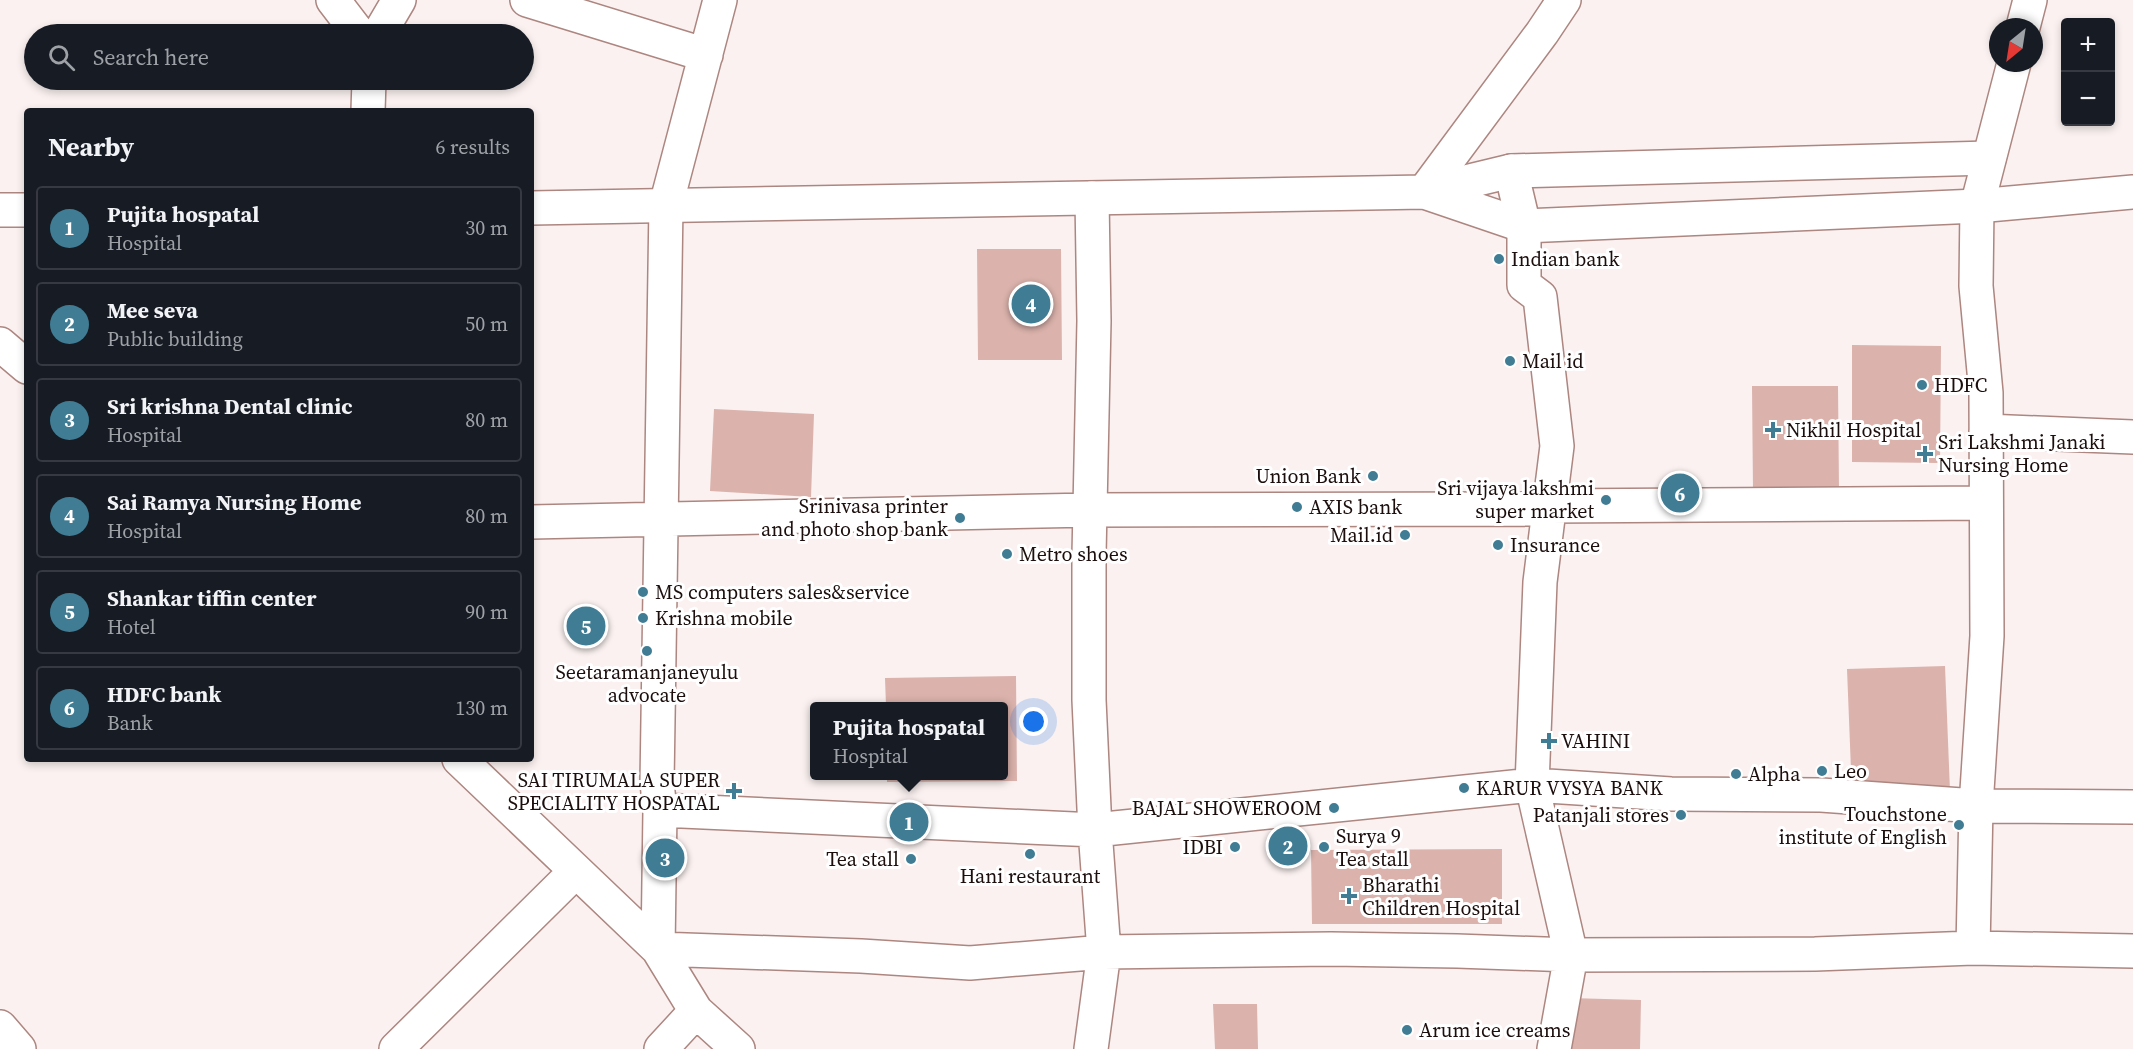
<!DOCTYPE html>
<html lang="en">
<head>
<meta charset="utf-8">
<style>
	body { margin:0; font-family:"Source Serif 4",serif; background:#242831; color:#f1f3f6 }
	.controls { position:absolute; right:18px; top:18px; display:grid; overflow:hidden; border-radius:6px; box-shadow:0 3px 9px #0003 }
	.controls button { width:54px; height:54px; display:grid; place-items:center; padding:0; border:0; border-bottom:2px solid #363941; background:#171b24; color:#f1f3f6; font:30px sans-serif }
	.compass { position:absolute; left:1989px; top:18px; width:54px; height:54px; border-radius:50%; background:#171b24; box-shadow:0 3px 9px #0003; rotate:210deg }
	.you { position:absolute; left:1034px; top:722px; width:21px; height:21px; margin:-15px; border:4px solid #fff; border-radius:50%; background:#1a73e8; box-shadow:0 0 0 9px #1a73e833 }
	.badge { display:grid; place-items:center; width:39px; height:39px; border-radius:50%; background:#407c93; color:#fff; font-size:20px; font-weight:700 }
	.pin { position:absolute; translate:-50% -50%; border:3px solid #fff; box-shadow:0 2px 6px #0006 }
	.popup { position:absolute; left:810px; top:702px; width:198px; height:78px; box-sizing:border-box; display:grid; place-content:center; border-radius:6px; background:#171b24; filter:drop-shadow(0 2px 4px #0005); font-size:20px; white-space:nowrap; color:#9ea1a6 }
	.popup b { font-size:22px; color:#f1f3f6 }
	.popup::after { content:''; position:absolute; left:50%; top:100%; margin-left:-12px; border:12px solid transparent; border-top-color:#171b24 }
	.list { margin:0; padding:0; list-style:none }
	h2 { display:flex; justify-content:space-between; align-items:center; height:78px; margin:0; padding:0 24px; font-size:26px }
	h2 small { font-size:20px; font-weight:400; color:#9ea1a6 }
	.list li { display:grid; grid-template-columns:39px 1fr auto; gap:18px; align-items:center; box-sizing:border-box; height:84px; margin:0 12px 12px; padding:0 12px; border:2px solid #363941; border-radius:6px }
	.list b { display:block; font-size:22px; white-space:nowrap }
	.list p { margin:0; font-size:20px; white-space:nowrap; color:#9ea1a6 }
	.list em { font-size:20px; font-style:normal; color:#9ea1a6 }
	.icon { flex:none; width:33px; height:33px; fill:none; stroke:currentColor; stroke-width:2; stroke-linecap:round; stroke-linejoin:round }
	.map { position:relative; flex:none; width:2133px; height:1049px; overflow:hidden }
	.search { position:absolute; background:#171b24; box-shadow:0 3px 9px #0003; left:24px; top:24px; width:510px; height:66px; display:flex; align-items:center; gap:15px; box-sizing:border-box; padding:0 21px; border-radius:33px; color:#9ea1a6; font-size:22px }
	.panel { position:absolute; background:#171b24; box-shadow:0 3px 9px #0003; left:24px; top:108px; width:510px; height:654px; border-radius:6px }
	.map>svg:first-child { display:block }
	.building { fill:#dbb2ac }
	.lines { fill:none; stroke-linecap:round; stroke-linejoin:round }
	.minor-casing { stroke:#ad8680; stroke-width:36 }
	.major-casing { stroke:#ad8680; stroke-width:36 }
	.highway-casing { stroke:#ad8680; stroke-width:36 }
	.minor { stroke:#fff; stroke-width:33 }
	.major { stroke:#fff; stroke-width:33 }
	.highway { stroke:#fff; stroke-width:33 }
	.poi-dot { fill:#407c93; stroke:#fff; stroke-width:2 }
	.labels { text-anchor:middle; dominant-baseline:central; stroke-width:6; stroke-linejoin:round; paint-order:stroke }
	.poi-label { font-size:20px; fill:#1b0e0c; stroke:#fff; text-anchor:start }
</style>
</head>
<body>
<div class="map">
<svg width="2133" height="1049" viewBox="0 0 2133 1049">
	<rect width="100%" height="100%" fill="#faf1f0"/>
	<path class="building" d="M 977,249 L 1061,249 L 1062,360 L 978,360 Z
		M 1852,345 L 1941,346 L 1940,463 L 1852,462 Z
		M 1752,386 L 1838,386 L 1839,491 L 1753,491 Z
		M 714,409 L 814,414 L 811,497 L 710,491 Z
		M 1945,666 L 1950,791 L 1852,795 L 1847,669 Z
		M 1016,676 L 1017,781 L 887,782 L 887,776 L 1004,776 L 1004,706 L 886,706 L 885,678 Z
		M 1502,849 L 1502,924 L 1312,924 L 1311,850 Z
		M 1569,998 L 1641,1000 L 1640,1049 L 1568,1049 Z
		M 1213,1004 L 1257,1004 L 1258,1049 L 1215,1049 Z"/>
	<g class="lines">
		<defs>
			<path id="minor" d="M 333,0 L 359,34
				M 527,0 L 706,55
				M 2023,27 L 2030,0
				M 379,34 L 399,0
				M 368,111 L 369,80
				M 1511,171 L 1524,226 L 1524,285 L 1540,297 L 1557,446 L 1540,582 L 1532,785 L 1671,794 L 1821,795 L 1976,806 L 2133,807
				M 1424,192 L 1542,33 L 1564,0
				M 0,344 L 27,367
				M 1986,431 L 2133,437
				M 531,522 L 1091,510 L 1549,509 L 1550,506 L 1986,503
				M 459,759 L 658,949 L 696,1011 L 738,1049
				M 660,810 L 1095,830 L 1532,785 L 1571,955 L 1554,1049
				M 1973,948 L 1976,806 L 1987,636 L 1986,393 L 1976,286 L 1977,206 L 2014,63
				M 658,949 L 861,956 L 970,963 L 1104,952 L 1095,830 L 1089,700 L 1089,555 L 1094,321 L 1092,198
				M 658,949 L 660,810 L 657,783 L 666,205 L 720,0
				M 396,1049 L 576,871
				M 661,1049 L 696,1011
				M 1091,1049 L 1104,952 L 1331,949 L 1457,951 L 1571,955 L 1815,954 L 1973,948 L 2133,951"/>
			<path id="major" d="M 1424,192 L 1524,226 L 1977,206 L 2133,192
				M 531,208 L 1424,192 L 1511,171 L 1989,158
				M 0,210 L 27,210"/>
			<path id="highway" d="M 0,1027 L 19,1049"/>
		</defs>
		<use href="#minor" class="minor-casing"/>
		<use href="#major" class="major-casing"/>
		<use href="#highway" class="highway-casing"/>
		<use href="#minor" class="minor"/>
		<use href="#major" class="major"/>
		<use href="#highway" class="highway"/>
	</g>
	<g class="poi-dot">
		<circle cx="1499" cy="259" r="6"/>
		<circle cx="1510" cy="361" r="6"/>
		<circle cx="1922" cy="385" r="6"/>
		<path d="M1770 421h6v6h6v6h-6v6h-6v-6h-6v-6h6z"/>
		<path d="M1922 445h6v6h6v6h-6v6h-6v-6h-6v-6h6z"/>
		<circle cx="1373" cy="476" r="6"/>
		<circle cx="1606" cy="500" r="6"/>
		<circle cx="1297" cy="507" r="6"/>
		<circle cx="960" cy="518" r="6"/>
		<circle cx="1405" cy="535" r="6"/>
		<circle cx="1498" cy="545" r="6"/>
		<circle cx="1007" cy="554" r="6"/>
		<circle cx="643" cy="592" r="6"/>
		<circle cx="643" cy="618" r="6"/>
		<circle cx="647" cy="651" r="6"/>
		<path d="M1546 732h6v6h6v6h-6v6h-6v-6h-6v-6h6z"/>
		<circle cx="1822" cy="771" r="6"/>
		<circle cx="1736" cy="774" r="6"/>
		<circle cx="1464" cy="788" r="6"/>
		<path d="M731 782h6v6h6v6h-6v6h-6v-6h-6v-6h6z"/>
		<circle cx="1334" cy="808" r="6"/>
		<circle cx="1681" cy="815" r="6"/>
		<circle cx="1959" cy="825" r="6"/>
		<circle cx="1235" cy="847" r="6"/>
		<circle cx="1324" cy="847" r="6"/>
		<circle cx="1030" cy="854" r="6"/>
		<circle cx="911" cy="859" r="6"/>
		<path d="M1346 887h6v6h6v6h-6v6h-6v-6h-6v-6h6z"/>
		<circle cx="1407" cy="1030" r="6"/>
	</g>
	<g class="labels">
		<g class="poi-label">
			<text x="1511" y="259">Indian bank</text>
			<text x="1522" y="361">Mail id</text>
			<text x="1934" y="385">HDFC</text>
			<text x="1786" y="430">Nikhil Hospital</text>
			<text x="1938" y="442">Sri Lakshmi Janaki<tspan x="1938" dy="23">Nursing Home</tspan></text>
			<text x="1361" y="476" text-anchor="end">Union Bank</text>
			<text x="1594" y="488" text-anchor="end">Sri vijaya lakshmi<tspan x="1594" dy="23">super market</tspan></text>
			<text x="948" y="506" text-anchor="end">Srinivasa printer<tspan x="948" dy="23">and photo shop bank</tspan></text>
			<text x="1309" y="507">AXIS bank</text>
			<text x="1393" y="535" text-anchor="end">Mail.id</text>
			<text x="1510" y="545">Insurance</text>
			<text x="1019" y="554">Metro shoes</text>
			<text x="655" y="592">MS computers sales&amp;service</text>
			<text x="655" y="618">Krishna mobile</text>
			<text x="647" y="672" text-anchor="middle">Seetaramanjaneyulu<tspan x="647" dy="23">advocate</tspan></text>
			<text x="1561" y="741">VAHINI</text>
			<text x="1834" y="771">Leo</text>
			<text x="1748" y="774">Alpha</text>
			<text x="720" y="780" text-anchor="end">SAI TIRUMALA SUPER<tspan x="720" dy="23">SPECIALITY HOSPATAL</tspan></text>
			<text x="1476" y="788">KARUR VYSYA BANK</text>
			<text x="1322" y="808" text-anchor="end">BAJAL SHOWEROOM</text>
			<text x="1947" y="814" text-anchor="end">Touchstone<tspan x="1947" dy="23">institute of English</tspan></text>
			<text x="1669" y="815" text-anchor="end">Patanjali stores</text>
			<text x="1336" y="836">Surya 9<tspan x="1336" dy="23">Tea stall</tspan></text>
			<text x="1223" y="847" text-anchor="end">IDBI</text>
			<text x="899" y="859" text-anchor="end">Tea stall</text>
			<text x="1030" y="876" text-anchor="middle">Hani restaurant</text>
			<text x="1362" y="885">Bharathi<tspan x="1362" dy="23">Children Hospital</tspan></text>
			<text x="1419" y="1030">Arum ice creams</text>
		</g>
	</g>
</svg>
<div class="controls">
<button>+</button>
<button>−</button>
</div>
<svg class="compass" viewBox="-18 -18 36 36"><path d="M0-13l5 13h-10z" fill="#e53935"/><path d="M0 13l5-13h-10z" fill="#9ea1a6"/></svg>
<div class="you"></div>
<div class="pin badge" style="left:909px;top:822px">1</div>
<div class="popup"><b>Pujita hospatal</b>Hospital</div>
<div class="pin badge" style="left:1288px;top:846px">2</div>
<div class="pin badge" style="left:665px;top:858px">3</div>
<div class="pin badge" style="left:1031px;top:304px">4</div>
<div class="pin badge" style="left:586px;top:626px">5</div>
<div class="pin badge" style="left:1680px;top:493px">6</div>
<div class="search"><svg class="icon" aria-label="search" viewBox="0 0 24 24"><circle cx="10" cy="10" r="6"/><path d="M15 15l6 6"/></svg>Search here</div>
<section class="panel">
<h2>Nearby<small>6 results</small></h2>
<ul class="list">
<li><span class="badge">1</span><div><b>Pujita hospatal</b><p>Hospital</p></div><em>30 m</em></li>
<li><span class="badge">2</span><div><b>Mee seva</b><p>Public building</p></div><em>50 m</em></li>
<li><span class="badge">3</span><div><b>Sri krishna Dental clinic</b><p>Hospital</p></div><em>80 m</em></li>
<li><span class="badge">4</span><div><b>Sai Ramya Nursing Home</b><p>Hospital</p></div><em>80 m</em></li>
<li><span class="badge">5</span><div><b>Shankar tiffin center</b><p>Hotel</p></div><em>90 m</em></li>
<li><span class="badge">6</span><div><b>HDFC bank</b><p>Bank</p></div><em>130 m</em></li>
</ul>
</section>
</div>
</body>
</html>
